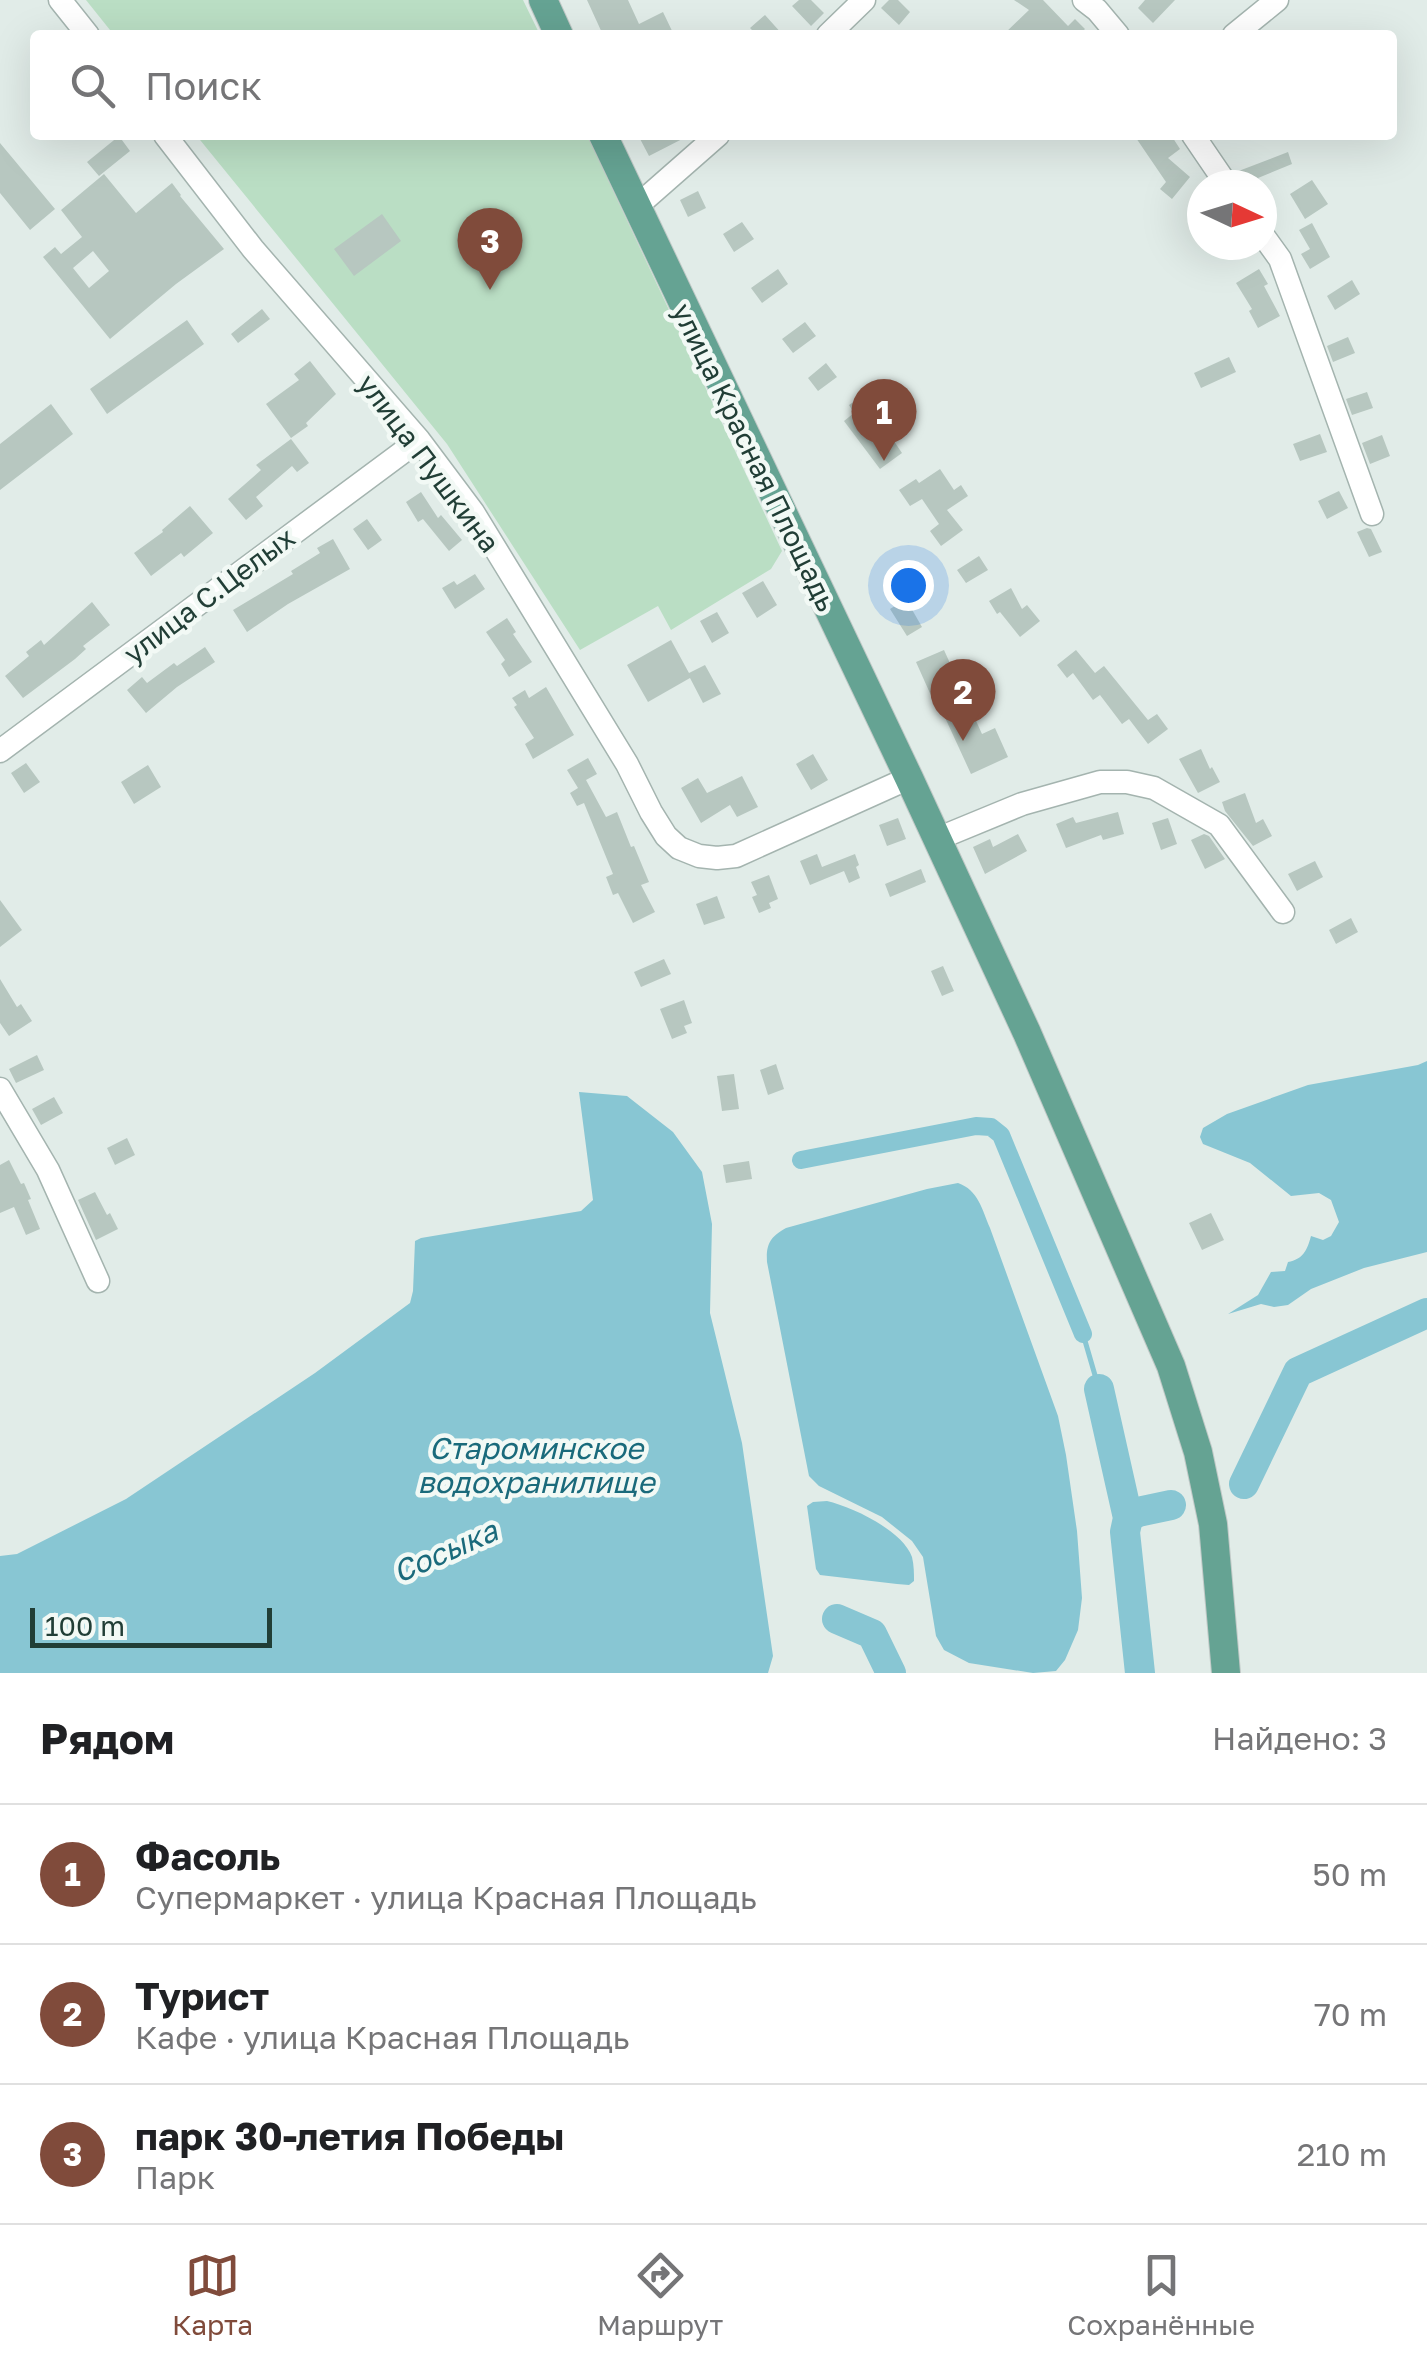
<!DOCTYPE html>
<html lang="ru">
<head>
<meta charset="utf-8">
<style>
	body { margin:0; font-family:"Golos Text",sans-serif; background:#f2f2f2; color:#202124 }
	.compass { position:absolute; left:1187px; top:170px; width:90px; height:90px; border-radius:50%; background:#fff; box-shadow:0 10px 40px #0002; rotate:94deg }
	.scale { position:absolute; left:30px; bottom:25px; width:242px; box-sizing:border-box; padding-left:10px; border:5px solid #213e36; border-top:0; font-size:28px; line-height:35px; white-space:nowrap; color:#213e36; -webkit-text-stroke:8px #f2f9f5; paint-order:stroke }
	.you { position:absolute; left:908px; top:585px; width:35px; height:35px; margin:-25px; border:8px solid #fff; border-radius:50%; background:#1a73e8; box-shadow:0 0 0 15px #1a73e833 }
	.badge { display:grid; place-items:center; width:65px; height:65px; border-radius:50%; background:#804b3b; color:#fff; font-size:32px; font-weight:700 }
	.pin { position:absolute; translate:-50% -82px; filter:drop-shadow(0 2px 5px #0008) }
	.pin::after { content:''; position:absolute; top:52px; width:35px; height:30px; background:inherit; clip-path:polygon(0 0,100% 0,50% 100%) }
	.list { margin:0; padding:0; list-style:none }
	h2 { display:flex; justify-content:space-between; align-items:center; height:130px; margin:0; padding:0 40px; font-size:42px }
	h2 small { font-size:32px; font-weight:400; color:#757577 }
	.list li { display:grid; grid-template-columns:65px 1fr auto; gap:30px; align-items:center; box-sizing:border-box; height:140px; padding:0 40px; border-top:2px solid #e0e0e0 }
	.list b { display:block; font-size:38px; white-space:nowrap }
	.list p { margin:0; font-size:32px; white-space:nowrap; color:#757577 }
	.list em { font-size:32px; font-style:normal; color:#757577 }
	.icon { flex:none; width:55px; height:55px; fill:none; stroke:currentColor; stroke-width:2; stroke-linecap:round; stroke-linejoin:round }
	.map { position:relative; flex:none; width:1427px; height:1673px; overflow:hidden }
	.search { position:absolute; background:#fff; box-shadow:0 10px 40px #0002; left:30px; right:30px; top:30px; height:110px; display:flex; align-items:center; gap:25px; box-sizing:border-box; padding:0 35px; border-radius:10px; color:#757577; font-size:38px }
	.sheet { height:550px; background:#fff }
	nav { display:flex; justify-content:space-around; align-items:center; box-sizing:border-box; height:140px; border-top:2px solid #e0e0e0; background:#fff; font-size:28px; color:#757577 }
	nav a { display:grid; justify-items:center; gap:5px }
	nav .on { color:#804b3b }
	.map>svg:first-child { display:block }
	.green { fill:#badec4 }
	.water { fill:#88c6d3 }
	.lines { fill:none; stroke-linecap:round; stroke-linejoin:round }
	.stream { stroke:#88c6d3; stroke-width:5 }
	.canal { stroke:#88c6d3; stroke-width:18 }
	.river { stroke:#88c6d3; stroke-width:30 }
	.building { fill:#b7c7c0; fill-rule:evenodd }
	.minor-casing { stroke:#a4b4af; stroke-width:25 }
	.major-casing { stroke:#c1c9c7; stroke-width:30 }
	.minor { stroke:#fff; stroke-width:22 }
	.major { stroke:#65a393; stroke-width:28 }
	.labels { text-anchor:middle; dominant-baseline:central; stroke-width:9; stroke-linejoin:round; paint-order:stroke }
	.street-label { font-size:28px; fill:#213e36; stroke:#f2f9f5 }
	.water-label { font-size:30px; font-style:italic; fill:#1a6a7b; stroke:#f2f9f5 }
</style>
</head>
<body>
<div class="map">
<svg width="1427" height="1673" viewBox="0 0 1427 1673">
	<rect width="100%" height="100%" fill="#e1ece8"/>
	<path class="green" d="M 86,0 L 523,0 L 540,35 L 114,35 Z
		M 196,135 L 587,135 L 782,551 L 771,569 L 671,630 L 658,606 L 580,650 L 447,444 Z"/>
	<path class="water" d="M 1427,1061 L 1427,1252 L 1364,1268 L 1311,1289 L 1288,1305 L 1274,1307 L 1261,1304 L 1228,1314 L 1258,1295 L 1271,1272 L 1285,1271 L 1288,1262 C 1303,1259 1307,1251 1311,1236 L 1323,1240 L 1331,1236 L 1339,1222 L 1331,1200 L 1319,1193 L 1291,1196 L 1250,1163 L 1203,1144 L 1200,1137 L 1203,1128 L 1227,1114 L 1308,1085 L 1418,1065 Z
		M 579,1092 L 627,1096 L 673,1132 L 702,1172 L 712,1224 L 710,1313 L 742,1443 L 773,1656 L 768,1673 L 0,1673 L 0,1556 L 17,1554 L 126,1499 L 315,1373 L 410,1303 L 413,1291 L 415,1241 L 421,1238 L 581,1211 L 593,1200 Z
		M 958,1183 C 978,1190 982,1209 990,1228 L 1058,1416 L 1066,1455 L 1077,1531 L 1082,1598 L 1078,1630 L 1065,1660 L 1056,1671 L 1033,1673 L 969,1663 L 944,1650 L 936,1636 L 923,1557 L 912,1541 L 882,1517 L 819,1486 L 809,1476 L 767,1262 C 766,1244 770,1237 786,1228 L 927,1189 Z
		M 827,1501 C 853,1507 903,1531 912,1557 C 914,1565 914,1574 914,1581 L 909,1585 L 897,1584 L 820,1575 L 816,1569 L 807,1506 L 813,1502 Z"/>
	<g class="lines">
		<path class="stream" d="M 1083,1334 L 1099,1389"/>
		<path class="canal" d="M 801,1160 L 976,1126 L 991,1127 L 1001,1135 L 1083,1334"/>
		<path class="river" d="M 1099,1389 L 1128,1518
			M 1244,1484 L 1298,1372 L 1427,1313
			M 837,1619 L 872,1634 L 891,1673
			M 1140,1673 L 1125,1532 L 1128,1518 L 1138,1512 L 1171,1505"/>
	</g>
	<path class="building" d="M 587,0 L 628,0 L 639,24 L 663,12 L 674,35 L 603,35 Z
		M 799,0 L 811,0 L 824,13 L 811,26 L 792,6 Z
		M 889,0 L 898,0 L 910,12 L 899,25 L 881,8 Z
		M 1014,0 L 1043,0 L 1068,26 L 1075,19 L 1085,29 L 1079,35 L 1003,35 L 1029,10 Z
		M 1145,0 L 1175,0 L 1153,23 L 1138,8 Z
		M 765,15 L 783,35 L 757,35 L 750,28 Z
		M 638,135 L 690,135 L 649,156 Z
		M 1134,135 L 1171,135 L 1180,149 L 1168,158 L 1190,177 L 1172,199 L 1160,189 L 1166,182 Z
		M 119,136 L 130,151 L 99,176 L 87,162 Z
		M 0,143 L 55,209 L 30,230 L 0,193 Z
		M 1288,152 L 1292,164 L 1258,178 L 1263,185 L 1242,185 L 1236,172 Z
		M 104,174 L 136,213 L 172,183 L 181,195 L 180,196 L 224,249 L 176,284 L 110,339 L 43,257 L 55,247 L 61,254 L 82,237 L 61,210 ZM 93,251 L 109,271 L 89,288 L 73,268 Z
		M 1312,180 L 1328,204 L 1305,219 L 1290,194 Z
		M 698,191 L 706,208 L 688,217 L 680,200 Z
		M 382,214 L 401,241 L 354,276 L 334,249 Z
		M 742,222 L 754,239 L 734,252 L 723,234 Z
		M 1312,223 L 1330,257 L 1310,269 L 1301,254 L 1310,249 L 1299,230 Z
		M 778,269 L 788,284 L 762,303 L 751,288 Z
		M 1259,269 L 1268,284 L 1264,286 L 1280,316 L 1258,328 L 1249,311 L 1252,309 L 1236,283 Z
		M 1352,280 L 1360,294 L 1335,310 L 1327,296 Z
		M 262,309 L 270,319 L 238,343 L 231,334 Z
		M 187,320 L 204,344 L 107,414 L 90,389 Z
		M 805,322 L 816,336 L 793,353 L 782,339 Z
		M 1348,337 L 1355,353 L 1333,362 L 1327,346 Z
		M 1229,357 L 1236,372 L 1201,388 L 1194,373 Z
		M 310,361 L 336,394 L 306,423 L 308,426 L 291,438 L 266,404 L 299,380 L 294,374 Z
		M 826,363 L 837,377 L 818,391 L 808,378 Z
		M 871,390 L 889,416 L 881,422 L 902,453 L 880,469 L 844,421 L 854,413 L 849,405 Z
		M 1367,392 L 1373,408 L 1352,415 L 1346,399 Z
		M 51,404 L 73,434 L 0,490 L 0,444 Z
		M 1320,434 L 1327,452 L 1300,461 L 1293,444 Z
		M 1382,435 L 1390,456 L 1370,464 L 1362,443 Z
		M 291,439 L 309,463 L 297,472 L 292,466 L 256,497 L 263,506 L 246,520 L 228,499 L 261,470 L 256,465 Z
		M 940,469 L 954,490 L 961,485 L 968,496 L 947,510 L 963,530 L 941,546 L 930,531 L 939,524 L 922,499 L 910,506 L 899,490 L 916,479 L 919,483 Z
		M 1339,491 L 1348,508 L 1327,519 L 1318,501 Z
		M 421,492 L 438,518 L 441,515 L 462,540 L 449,551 L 423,519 L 418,522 L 406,502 Z
		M 190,506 L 213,533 L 184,557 L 181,553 L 151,576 L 134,553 L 163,532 L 162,530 Z
		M 367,519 L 382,540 L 368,550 L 353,529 Z
		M 1367,528 L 1371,529 L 1382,552 L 1369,557 L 1357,532 Z
		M 333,539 L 350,569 L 288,604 L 247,632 L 233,610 L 293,574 L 291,571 L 320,553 L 317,548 Z
		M 979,556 L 988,570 L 966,583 L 957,570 Z
		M 475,574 L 485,589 L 455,609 L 442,588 L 454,581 L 457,585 Z
		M 763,581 L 777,605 L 757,618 L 742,593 Z
		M 1011,588 L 1022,609 L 1027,605 L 1040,621 L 1020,637 L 1000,612 L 997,614 L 989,601 Z
		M 906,599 L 922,627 L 907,636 L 890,609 Z
		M 92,602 L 110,625 L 83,646 L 86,649 L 75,659 L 23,698 L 5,676 L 29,656 L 26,652 L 41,640 L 44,645 Z
		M 717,612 L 729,633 L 712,643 L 700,621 Z
		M 507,618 L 516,632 L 513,634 L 532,662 L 509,677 L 501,664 L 505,660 L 486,632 Z
		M 671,640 L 689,673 L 705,665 L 721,694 L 703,703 L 690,678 L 648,702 L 627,665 Z
		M 205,647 L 215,662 L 177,687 L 146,713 L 127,690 L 142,677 L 147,683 L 174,663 L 177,666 Z
		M 944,650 L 982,734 L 995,728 L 1008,757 L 971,774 L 936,698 L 933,700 L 916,662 Z
		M 1076,650 L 1095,673 L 1104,666 L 1148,720 L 1157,714 L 1168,729 L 1148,744 L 1129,719 L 1122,724 L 1100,695 L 1093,700 L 1073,673 L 1067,678 L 1057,665 Z
		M 546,687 L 574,735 L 533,759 L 525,744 L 534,738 L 514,707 L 517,705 L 512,698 L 525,690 L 529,698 Z
		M 1201,749 L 1210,769 L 1212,767 L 1220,782 L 1198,793 L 1179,759 Z
		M 813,754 L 828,780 L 811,790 L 796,764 Z
		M 588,758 L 597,774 L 586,780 L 606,817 L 617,812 L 631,847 L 634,846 L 649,882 L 641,885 L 655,912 L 633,923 L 618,893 L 613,895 L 606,877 L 613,874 L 584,803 L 577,806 L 570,793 L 578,788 L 567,770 Z
		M 26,763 L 40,782 L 24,793 L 11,773 Z
		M 148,765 L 161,787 L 134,804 L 121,782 Z
		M 742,776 L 758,807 L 737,817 L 730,805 L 701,823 L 681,788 L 698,778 L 707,793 Z
		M 1245,793 L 1256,823 L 1263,819 L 1272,836 L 1253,846 L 1225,811 L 1222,802 Z
		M 1118,812 L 1124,834 L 1103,840 L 1101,835 L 1066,848 L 1056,824 L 1073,817 L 1076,823 Z
		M 898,818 L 906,839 L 887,846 L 879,825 Z
		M 1168,818 L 1177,844 L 1161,850 L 1152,823 Z
		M 1018,834 L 1027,851 L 985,874 L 973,847 L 990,839 L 993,847 Z
		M 1204,834 L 1209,836 L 1225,859 L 1205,869 L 1191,840 Z
		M 817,854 L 822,867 L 855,854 L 859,865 L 856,867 L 860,878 L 849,883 L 844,871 L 810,885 L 800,861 Z
		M 1315,861 L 1323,877 L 1297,891 L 1288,874 Z
		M 921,869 L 926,882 L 890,897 L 885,884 Z
		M 769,875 L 778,899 L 769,903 L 771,908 L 759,913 L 752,897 L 757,895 L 751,882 Z
		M 717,896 L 725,918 L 704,925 L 696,904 Z
		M 0,900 L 22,930 L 0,947 Z
		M 1351,918 L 1358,932 L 1336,944 L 1329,930 Z
		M 664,959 L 671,974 L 641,987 L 634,972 Z
		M 943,966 L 954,991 L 942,996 L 931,971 Z
		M 0,979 L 17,1007 L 21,1004 L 32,1021 L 9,1036 L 0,1023 Z
		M 684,1000 L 692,1023 L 684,1026 L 687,1033 L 672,1039 L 660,1009 Z
		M 37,1055 L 44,1070 L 16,1083 L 9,1069 Z
		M 776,1064 L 784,1089 L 768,1095 L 760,1070 Z
		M 734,1074 L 739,1109 L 722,1111 L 717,1076 Z
		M 54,1097 L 63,1113 L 41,1125 L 32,1109 Z
		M 127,1138 L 135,1155 L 115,1165 L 107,1148 Z
		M 9,1160 L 21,1184 L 24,1183 L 31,1199 L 28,1200 L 40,1229 L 26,1235 L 14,1207 L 0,1213 L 0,1165 Z
		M 749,1161 L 752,1179 L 726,1183 L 723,1165 Z
		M 95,1192 L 107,1215 L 110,1213 L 118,1229 L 96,1240 L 78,1200 Z
		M 1211,1213 L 1224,1240 L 1202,1250 L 1189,1223 Z"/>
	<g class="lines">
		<defs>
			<path id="minor" d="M 60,0 L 88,35
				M 1084,0 L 1097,10 L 1118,35
				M 828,35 L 864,0
				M 1234,35 L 1277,0
				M 165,135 L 253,249 L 419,440 L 473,512 L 627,764 L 651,812 L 666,836 L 679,848 L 699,856 L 717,858 L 736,856 L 909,778
				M 1193,135 L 1227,185
				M 636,207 L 718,135
				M 1262,234 L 1280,259 L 1372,514
				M 0,751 L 419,440
				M 937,839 L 1022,804 L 1100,782 L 1127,782 L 1154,788 L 1219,825 L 1283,912
				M 0,1089 L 48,1170 L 98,1281"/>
			<path id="major" d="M 543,0 L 559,35
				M 603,135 L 909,778 L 1027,1033 L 1171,1366 L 1198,1452 L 1213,1524 L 1226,1673"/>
		</defs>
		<use href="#minor" class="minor-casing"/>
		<use href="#major" class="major-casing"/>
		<use href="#minor" class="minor"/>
		<use href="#major" class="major"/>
	</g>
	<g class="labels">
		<g class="street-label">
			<text transform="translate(755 457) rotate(64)">улица Красная Площадь</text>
			<text transform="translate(429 463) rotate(53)">улица Пушкина</text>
			<text transform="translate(209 595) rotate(-37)">улица С.Целых</text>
		</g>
		<g class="water-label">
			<text x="536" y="1448">Староминское<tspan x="536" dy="34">водохранилище</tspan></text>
			<text transform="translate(445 1551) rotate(-24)">Сосыка</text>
		</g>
	</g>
</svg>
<svg class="compass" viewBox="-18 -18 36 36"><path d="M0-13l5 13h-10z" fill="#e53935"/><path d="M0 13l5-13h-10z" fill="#757577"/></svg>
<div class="scale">100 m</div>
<div class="you"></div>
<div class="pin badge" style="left:884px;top:461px">1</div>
<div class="pin badge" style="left:963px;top:741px">2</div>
<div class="pin badge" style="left:490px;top:290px">3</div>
<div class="search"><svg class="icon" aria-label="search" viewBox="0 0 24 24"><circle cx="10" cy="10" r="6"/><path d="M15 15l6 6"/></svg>Поиск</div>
</div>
<section class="sheet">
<h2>Рядом<small>Найдено: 3</small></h2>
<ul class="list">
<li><span class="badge">1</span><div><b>Фасоль</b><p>Супермаркет · улица Красная Площадь</p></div><em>50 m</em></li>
<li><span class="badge">2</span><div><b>Турист</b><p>Кафе · улица Красная Площадь</p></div><em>70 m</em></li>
<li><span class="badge">3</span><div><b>парк 30-летия Победы</b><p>Парк</p></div><em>210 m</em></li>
</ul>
</section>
<nav>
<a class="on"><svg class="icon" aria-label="map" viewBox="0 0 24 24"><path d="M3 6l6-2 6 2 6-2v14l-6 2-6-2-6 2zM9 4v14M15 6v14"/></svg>Карта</a>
<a><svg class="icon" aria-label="directions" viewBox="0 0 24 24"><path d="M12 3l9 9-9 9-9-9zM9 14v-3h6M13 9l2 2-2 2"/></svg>Маршрут</a>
<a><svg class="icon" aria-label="saved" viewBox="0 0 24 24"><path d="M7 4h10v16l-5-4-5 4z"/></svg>Сохранённые</a>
</nav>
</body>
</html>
